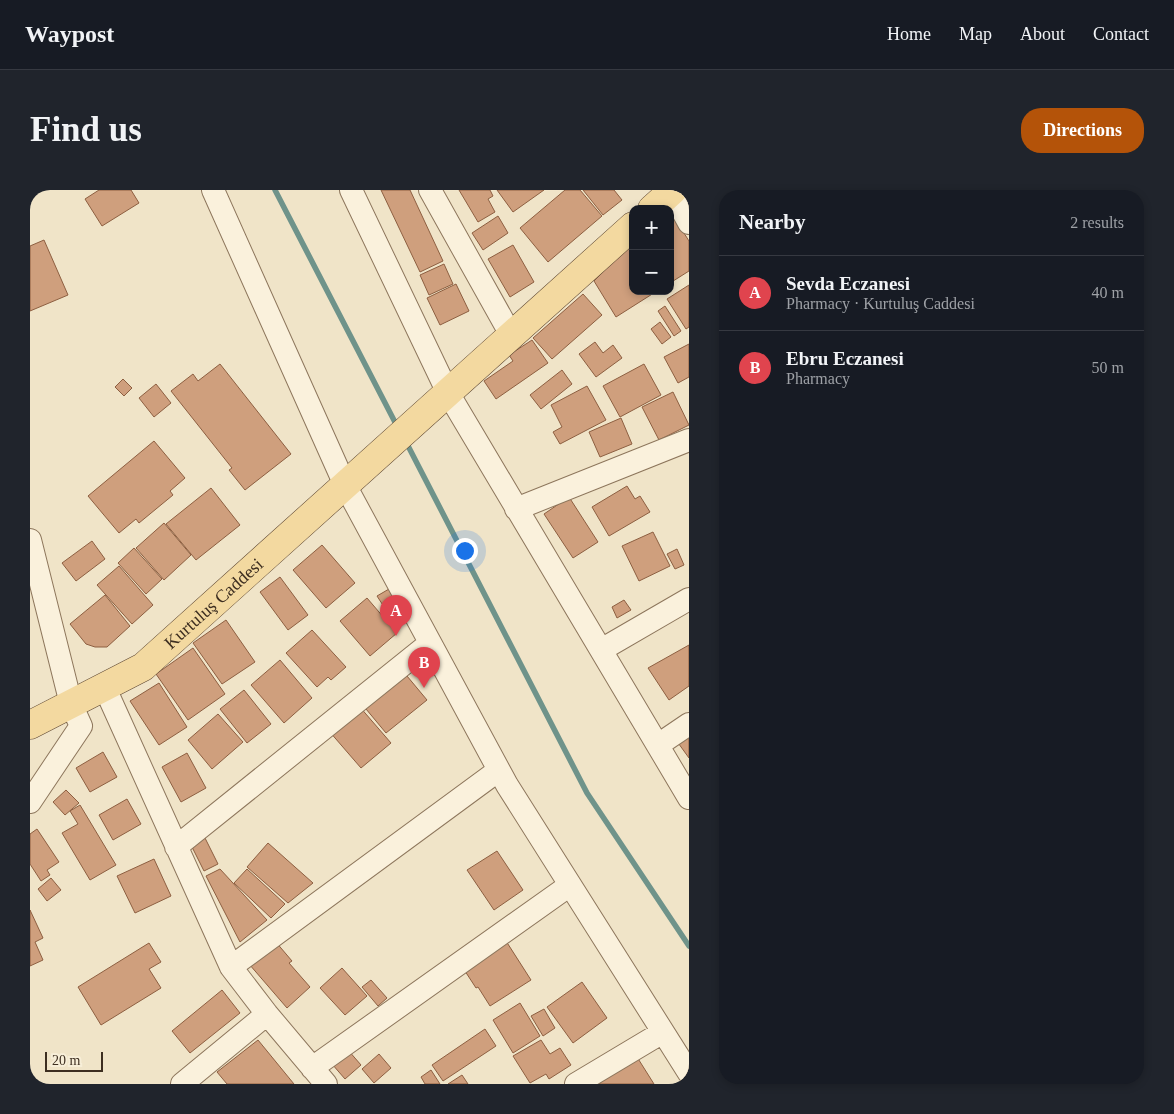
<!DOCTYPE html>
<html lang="en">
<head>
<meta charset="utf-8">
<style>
	body { margin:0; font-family:"Times New Roman",serif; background:#20242c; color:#f1f3f6 }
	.controls { position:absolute; right:15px; top:15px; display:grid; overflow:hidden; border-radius:10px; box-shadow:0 2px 8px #0003 }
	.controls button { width:45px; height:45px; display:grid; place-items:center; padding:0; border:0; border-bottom:1px solid #363941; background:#171b24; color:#f1f3f6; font:25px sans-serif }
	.scale { position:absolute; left:15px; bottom:12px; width:58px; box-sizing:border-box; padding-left:5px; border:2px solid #3d2e20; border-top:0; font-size:14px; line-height:18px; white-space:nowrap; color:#3d2e20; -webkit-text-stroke:4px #f7eed8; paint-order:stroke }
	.you { position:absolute; left:434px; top:360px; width:18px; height:18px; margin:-12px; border:4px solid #fff; border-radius:50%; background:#1a73e8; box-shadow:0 0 0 8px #1a73e833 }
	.badge { display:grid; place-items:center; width:32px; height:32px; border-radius:50%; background:#b45309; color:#fff; font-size:16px; font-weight:700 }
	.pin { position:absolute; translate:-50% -41px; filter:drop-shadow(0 1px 2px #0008) }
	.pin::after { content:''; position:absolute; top:26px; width:18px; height:15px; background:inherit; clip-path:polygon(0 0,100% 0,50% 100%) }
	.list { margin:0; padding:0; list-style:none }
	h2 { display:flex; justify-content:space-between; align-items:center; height:65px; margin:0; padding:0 20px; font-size:21px }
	h2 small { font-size:16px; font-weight:400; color:#9ea1a6 }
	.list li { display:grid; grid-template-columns:32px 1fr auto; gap:15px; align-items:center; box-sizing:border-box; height:75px; padding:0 20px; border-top:1px solid #363941 }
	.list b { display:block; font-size:19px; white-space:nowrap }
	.list p { margin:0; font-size:16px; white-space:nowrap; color:#9ea1a6 }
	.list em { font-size:16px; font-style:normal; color:#9ea1a6 }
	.map { position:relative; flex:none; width:659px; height:894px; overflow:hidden; border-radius:20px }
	header { display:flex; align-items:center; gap:30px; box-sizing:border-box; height:70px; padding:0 25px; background:#171b24; border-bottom:1px solid #363941 }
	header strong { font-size:24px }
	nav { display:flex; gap:28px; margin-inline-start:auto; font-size:18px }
	.intro { display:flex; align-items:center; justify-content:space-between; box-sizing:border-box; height:120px; padding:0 30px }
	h1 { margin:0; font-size:35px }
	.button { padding:12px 22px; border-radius:20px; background:#b45309; color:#fff; font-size:18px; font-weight:700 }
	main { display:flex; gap:30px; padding:0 30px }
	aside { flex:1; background:#171b24; border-radius:20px; box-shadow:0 2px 8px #0003 }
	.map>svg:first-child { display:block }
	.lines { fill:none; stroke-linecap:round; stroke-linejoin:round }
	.stream { stroke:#6f938a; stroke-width:5.5 }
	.building { fill:#cf9f7d; stroke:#8d5f41 }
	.minor-casing { stroke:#8d765c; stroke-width:24 }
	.major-casing { stroke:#5b4430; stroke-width:29 }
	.minor { stroke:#faf1dc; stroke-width:22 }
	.major { stroke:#f3d9a0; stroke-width:28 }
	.labels { text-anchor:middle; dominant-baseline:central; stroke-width:4.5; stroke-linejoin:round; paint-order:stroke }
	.street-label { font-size:18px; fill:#3d2e20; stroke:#f7eed8 }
</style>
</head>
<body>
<header>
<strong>Waypost</strong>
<nav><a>Home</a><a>Map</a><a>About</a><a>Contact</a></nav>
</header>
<div class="intro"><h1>Find us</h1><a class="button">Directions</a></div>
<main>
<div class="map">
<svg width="659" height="894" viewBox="0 0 659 894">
	<rect width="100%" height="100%" fill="#f0e4c8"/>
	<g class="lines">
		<path class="stream" d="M 245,0 L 368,238
			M 375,250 L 557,603 L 659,756"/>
	</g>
	<path class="building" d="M 69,0 L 101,0 L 109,13 L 72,36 L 55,9 Z
		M 351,0 L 380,0 L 413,71 L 390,82 Z
		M 429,0 L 460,0 L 463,6 L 458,9 L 465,22 L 448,32 Z
		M 467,0 L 514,0 L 483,22 Z
		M 535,0 L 550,0 L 572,26 L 518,72 L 490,38 Z
		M 553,0 L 584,0 L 592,10 L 573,25 Z
		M 640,21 L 659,51 L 659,81 L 640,93 Z
		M 468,26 L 478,43 L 453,60 L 442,43 Z
		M 14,50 L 38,105 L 0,121 L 0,56 Z
		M 603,51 L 603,101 L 627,101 L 586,127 L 564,91 Z
		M 483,55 L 504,92 L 480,107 L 458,69 Z
		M 414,74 L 423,94 L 399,105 L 390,85 Z
		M 426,94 L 439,121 L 410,135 L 397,108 Z
		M 659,95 L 659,137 L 656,139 L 637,109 Z
		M 553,104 L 572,125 L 522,169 L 503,148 Z
		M 635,116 L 651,141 L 644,146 L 628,121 Z
		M 630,132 L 641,147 L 632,154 L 621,139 Z
		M 502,150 L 518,173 L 466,209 L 454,191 L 483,171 L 479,165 Z
		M 565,152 L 573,163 L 583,155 L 592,168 L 566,187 L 549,164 Z
		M 659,154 L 659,187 L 648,193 L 634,167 Z
		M 190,174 L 261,264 L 215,300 L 199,280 L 202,278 L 141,201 L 163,184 L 168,191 Z
		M 614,174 L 631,205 L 590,227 L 573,196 Z
		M 532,180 L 542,194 L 511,219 L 500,205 Z
		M 93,189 L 102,198 L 94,206 L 85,197 Z
		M 126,194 L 141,213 L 124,227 L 109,208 Z
		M 557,196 L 576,230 L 530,254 L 523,242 L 532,237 L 521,215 Z
		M 643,202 L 659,235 L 629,250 L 612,217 Z
		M 591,228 L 602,254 L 570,267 L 559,242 Z
		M 124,251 L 155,288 L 140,301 L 143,305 L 109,333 L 106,329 L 89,343 L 58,306 Z
		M 597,296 L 605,309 L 610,306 L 620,322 L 579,346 L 562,317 Z
		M 181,298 L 210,335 L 166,370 L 136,334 Z
		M 539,307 L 568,352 L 543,368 L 514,324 Z
		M 134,333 L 161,365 L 134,390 L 106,358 Z
		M 623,342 L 640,376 L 609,391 L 592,356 Z
		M 62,351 L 75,369 L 46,391 L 32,373 Z
		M 292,355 L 325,393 L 296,418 L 263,380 Z
		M 104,358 L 132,389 L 116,404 L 88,373 Z
		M 647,359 L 654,375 L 645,379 L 637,364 Z
		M 89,376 L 123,415 L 102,434 L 67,395 Z
		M 250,387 L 278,425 L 258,440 L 230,402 Z
		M 359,399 L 378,430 L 367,437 L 347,406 Z
		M 75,405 L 100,436 L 77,457 L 65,457 L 56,454 L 40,434 Z
		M 337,408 L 367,443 L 340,466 L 310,431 Z
		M 594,410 L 601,420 L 587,428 L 582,417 Z
		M 196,430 L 225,472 L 192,494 L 163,453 Z
		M 282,440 L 316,477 L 301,490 L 298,487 L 287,497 L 256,463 Z
		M 659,455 L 659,496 L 639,510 L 618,478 Z
		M 163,458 L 195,504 L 158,530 L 126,484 Z
		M 250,470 L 282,508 L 254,533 L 221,495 Z
		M 372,480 L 397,510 L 356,543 L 331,513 Z
		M 129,493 L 157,537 L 129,555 L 100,511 Z
		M 214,500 L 241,534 L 217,553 L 190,519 Z
		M 329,516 L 361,553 L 331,578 L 299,541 Z
		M 188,524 L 213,552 L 182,579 L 158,550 Z
		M 659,541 L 659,568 L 646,550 Z
		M 73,562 L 87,587 L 60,602 L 46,578 Z
		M 157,563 L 176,598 L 151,612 L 132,577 Z
		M 36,600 L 49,613 L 35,625 L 23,612 Z
		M 97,609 L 111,634 L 83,650 L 69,625 Z
		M 50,615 L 86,675 L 60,690 L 32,643 L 48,634 L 40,621 Z
		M 7,639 L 29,672 L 17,680 L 20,685 L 11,691 L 0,674 L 0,644 Z
		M 175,648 L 188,674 L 174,681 L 161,655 Z
		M 238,653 L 283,693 L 258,713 L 217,677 Z
		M 467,661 L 493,700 L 464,720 L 437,680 Z
		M 124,669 L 141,706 L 105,723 L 87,686 Z
		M 190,679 L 237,730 L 210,752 L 176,686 Z
		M 217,679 L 255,714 L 241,728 L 204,693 Z
		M 21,688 L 31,700 L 17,711 L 8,699 Z
		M 0,720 L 13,748 L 5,752 L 13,770 L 0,776 Z
		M 245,751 L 262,771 L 259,773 L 280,797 L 257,818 L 219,774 Z
		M 476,751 L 501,790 L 460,816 L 448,797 L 446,798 L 433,778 Z
		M 119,753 L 131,772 L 119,779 L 131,798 L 71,835 L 48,797 Z
		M 312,778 L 337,806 L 315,825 L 290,798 Z
		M 341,790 L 357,808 L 348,816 L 332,797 Z
		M 552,792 L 577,828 L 543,853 L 517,817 Z
		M 192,800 L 210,823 L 160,863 L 142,841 Z
		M 490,813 L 510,846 L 483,863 L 463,830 Z
		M 514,819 L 525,838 L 513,846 L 501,826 Z
		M 455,839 L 466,856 L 413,891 L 402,875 Z
		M 228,850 L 264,894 L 197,894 L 187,882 Z
		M 511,850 L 520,864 L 530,858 L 541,875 L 519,889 L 516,884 L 500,893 L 483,866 Z
		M 318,860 L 331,875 L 315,889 L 302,874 Z
		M 349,864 L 361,878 L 344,893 L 332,879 Z
		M 607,867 L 624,894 L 570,894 L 569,891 Z
		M 401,880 L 410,894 L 395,894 L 391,887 Z
		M 432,885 L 438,894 L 418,894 Z"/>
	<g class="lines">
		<defs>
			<path id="minor" d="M 183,0 L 315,295 L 477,595 L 659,883
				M 321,0 L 418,203 L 659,608
				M 400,0 L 481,145
				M 641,0 L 659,33
				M 486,319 L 659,250
				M 0,350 L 41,514 L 51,536 L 0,612
				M 571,460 L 659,409
				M 74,496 L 201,777 L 237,824 L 296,894
				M 628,555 L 659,534
				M 146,657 L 400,453
				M 201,777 L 469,580
				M 282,878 L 540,695
				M 152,894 L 237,824
				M 546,894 L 633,842"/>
			<g id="major">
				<path d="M 622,19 L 643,0"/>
				<path id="s1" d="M 0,535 L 113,477 L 603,36"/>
			</g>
		</defs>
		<use href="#minor" class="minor-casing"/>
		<use href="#major" class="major-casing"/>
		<use href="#minor" class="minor"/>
		<use href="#major" class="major"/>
	</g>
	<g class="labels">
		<g class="street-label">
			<text stroke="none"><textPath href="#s1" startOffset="222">Kurtuluş Caddesi</textPath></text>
		</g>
	</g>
</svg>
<div class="controls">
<button>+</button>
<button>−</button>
</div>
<div class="scale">20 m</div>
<div class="you"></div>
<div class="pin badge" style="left:366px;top:446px;background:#e0444e">A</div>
<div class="pin badge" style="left:394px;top:498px;background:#e0444e">B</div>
</div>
<aside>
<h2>Nearby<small>2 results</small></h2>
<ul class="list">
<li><span class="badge" style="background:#e0444e">A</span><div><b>Sevda Eczanesi</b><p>Pharmacy · Kurtuluş Caddesi</p></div><em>40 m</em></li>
<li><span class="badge" style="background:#e0444e">B</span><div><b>Ebru Eczanesi</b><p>Pharmacy</p></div><em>50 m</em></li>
</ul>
</aside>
</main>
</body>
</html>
